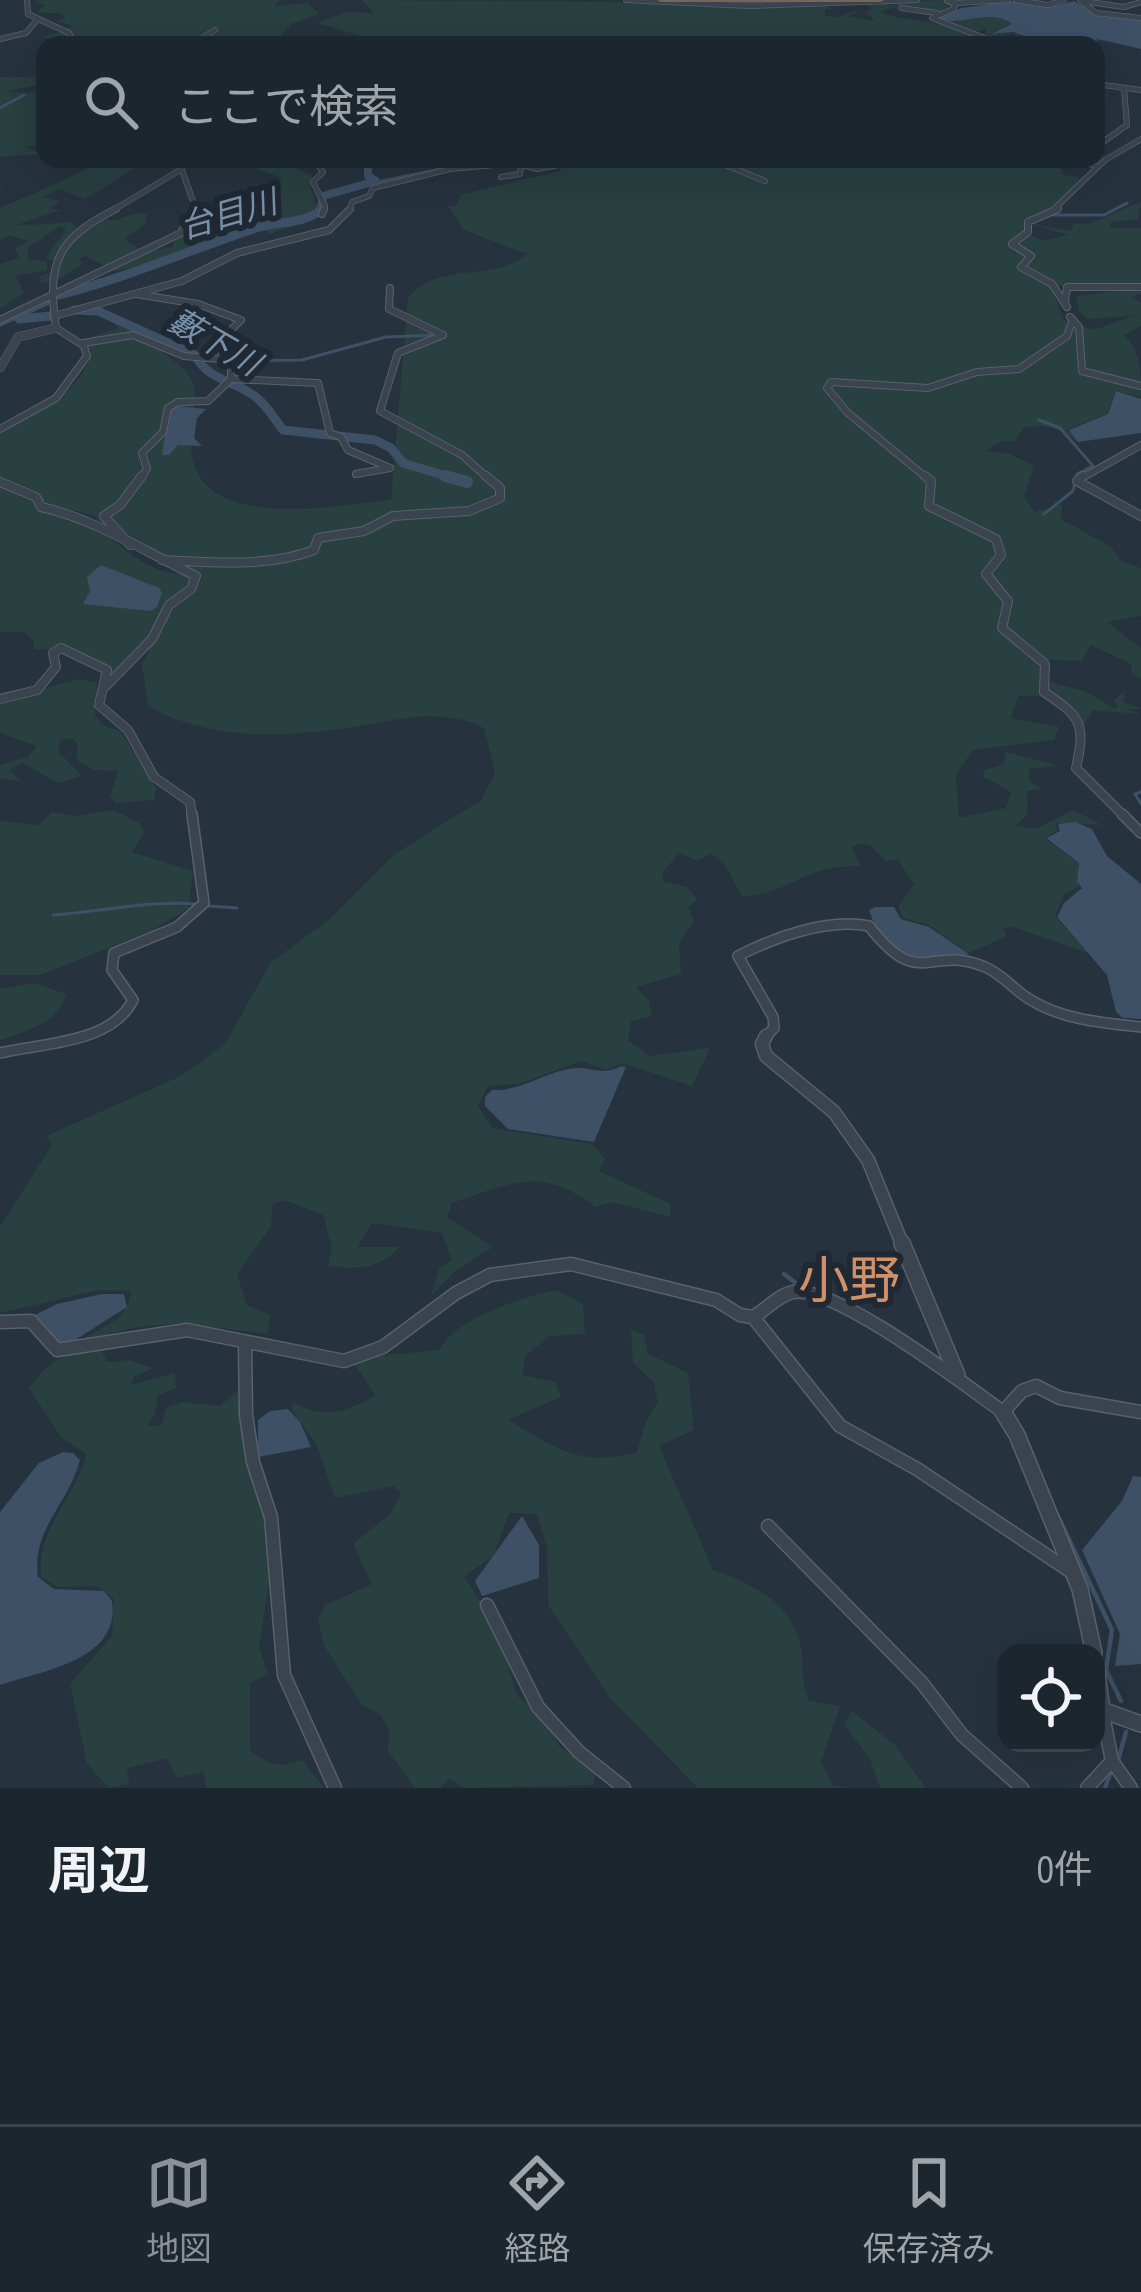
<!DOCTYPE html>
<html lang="ja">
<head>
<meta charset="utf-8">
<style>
	body { margin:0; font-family:"PT Sans Narrow","Noto Sans JP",sans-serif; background:#29323a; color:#f1f3f6 }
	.controls { position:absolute; right:36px; bottom:36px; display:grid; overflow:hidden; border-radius:24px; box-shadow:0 12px 48px #0002 }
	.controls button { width:108px; height:108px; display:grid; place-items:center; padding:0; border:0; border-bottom:3px solid #3a434a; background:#1c262e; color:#f1f3f6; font:60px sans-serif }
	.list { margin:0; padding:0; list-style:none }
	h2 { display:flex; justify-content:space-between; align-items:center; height:156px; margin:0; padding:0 48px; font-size:51px }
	h2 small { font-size:39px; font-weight:400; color:#a0a5aa }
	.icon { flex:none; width:66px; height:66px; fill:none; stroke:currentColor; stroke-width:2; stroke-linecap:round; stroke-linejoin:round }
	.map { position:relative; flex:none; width:1141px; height:1788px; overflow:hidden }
	.search { position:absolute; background:#1c262e; box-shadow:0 12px 48px #0002; left:36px; right:36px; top:36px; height:132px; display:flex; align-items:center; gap:30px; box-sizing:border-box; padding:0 42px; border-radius:24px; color:#a0a5aa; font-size:45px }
	.sheet { height:336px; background:#1c262e }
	nav { display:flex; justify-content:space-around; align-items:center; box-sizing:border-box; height:168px; border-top:3px solid #3a434a; background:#1c262e; font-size:33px; color:#a0a5aa }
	nav a { display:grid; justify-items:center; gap:6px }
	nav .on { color:#8c9099 }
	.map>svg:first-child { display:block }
	.green { fill:#294040 }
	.water { fill:#3d5066 }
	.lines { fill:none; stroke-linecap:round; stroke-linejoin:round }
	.stream-far1 { stroke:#3d5066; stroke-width:3 }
	.stream { stroke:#3d5066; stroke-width:4.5 }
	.river-far2 { stroke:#3d5066; stroke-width:8 }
	.river-far1 { stroke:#3d5066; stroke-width:9 }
	.river { stroke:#3d5066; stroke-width:12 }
	.minor-far4-casing { stroke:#58616c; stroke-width:6 }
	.minor-far3-casing { stroke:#58616c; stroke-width:8 }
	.minor-far2-casing { stroke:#58616c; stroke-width:10 }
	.minor-far1-casing { stroke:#58616c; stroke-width:12 }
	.minor-casing { stroke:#58616c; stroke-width:15 }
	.tertiary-far3-casing { stroke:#58616c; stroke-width:8 }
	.tertiary-far2-casing { stroke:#58616c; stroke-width:9 }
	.tertiary-far1-casing { stroke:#58616c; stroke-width:15 }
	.tertiary-casing { stroke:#58616c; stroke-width:18 }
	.motorway-casing { stroke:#454e59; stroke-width:4 }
	.minor-far4 { stroke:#3a434e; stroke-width:4.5 }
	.minor-far3 { stroke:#3a434e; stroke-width:6 }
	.minor-far2 { stroke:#3a434e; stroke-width:8 }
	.minor-far1 { stroke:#3a434e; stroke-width:9 }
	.minor { stroke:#3a434e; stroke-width:12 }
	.tertiary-far3 { stroke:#3a434e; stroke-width:6 }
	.tertiary-far2 { stroke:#3a434e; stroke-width:8 }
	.tertiary-far1 { stroke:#3a434e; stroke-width:12 }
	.tertiary { stroke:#3a434e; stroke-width:15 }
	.motorway { fill:#746758; fill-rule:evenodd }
	.labels { text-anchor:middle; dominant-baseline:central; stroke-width:12; stroke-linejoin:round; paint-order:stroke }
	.far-water-label { font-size:33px; font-style:italic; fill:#7891aa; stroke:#1f2833 }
	.near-quarter-label { font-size:51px; fill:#d0916a; stroke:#1f2833 }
</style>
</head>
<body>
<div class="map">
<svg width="1141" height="1788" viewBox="0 0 1141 1788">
	<rect width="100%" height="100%" fill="#26323e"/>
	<path class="green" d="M 40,0 L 280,0 L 274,6 L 308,3 L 319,14 L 291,24 L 274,45 L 90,45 L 93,42 L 79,39 L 66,45 L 44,37 L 74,26 L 56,21 L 66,18 L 60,13 L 37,13 L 46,5 L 34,2 Z
		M 362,0 L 823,4 L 833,9 L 825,9 L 825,16 L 839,17 L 854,11 L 857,13 L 847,16 L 875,21 L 866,13 L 872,8 L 863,3 L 941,0 L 953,7 L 940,12 L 884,3 L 914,11 L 893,8 L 880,12 C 888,18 929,21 944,25 L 941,22 L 997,16 L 1011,24 L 991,34 L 1018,33 L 1021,38 L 1044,43 L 1017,38 L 1015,33 L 991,38 L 985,34 L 986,29 L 972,33 L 995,42 L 389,45 L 318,23 L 346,12 L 373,13 Z
		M 0,77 L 45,77 L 45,83 L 7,92 L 35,93 L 45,86 L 45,142 L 26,147 L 40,154 L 0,157 Z
		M 103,159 L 175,159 L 176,169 L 140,165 L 85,199 L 59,189 L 43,197 L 60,201 L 50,208 L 61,210 L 13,226 L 72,222 L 79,233 L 104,218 C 119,225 129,210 147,214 L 146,223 L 124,239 L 139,249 L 104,266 L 86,256 L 79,258 L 83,264 L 60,279 L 41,283 L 40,276 L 54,271 L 56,263 L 47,259 C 50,245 61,242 66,228 L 60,226 L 28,248 L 28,259 L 47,262 L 47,271 L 15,275 L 24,293 L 0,309 L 0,264 L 20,258 L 15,249 L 28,241 L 9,235 L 0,240 L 0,208 C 20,199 93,169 103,159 Z
		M 227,159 L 281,159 L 279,162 L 312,175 L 310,186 L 318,210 L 294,226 L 269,234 L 259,222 C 245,238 135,274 110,270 L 139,254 L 173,247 L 175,239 L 195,228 L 196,222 L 263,194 L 283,178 Z
		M 566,159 L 1062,159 L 1064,162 L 1049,164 L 1063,170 L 1063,175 L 1079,177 C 1070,208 1048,205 1025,221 L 1030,235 L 1045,241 L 1068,235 L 1032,224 L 1070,231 L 1074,224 L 1089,224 L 1141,202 L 1138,219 L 1112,222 L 1109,228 L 1141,228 L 1141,285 L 1052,286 L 1063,320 L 1094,330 L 1133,316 L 1088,319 L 1079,311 L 1076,296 L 1141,288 L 1141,294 L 1131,297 L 1141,303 L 1141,325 L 1124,336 C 1141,350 1141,373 1141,397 L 1115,391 L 1107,414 L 1068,429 L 1079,443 C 1062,429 1047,423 1024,428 L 1014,441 L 1001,441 L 986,451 L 1009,454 L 1034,465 L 1024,497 L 1035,512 L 1062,504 L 1061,519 L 1111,547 L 1121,561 L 1141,568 L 1141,616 L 1107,622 L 1141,648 L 1141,679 L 1132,674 L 1131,664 L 1090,645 L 1082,661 L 1043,660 L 1040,679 L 1087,692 L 1114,708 L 1118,707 L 1114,700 L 1125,691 L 1123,702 L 1141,709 L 1124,709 L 1141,714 L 1093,710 L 1084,725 C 1068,700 1047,694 1018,696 L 1011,718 L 1059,727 L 1054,740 L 973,750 L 956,774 L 959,818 L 1006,808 L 1011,792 L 984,777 L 983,771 L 1004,764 L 1006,752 L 1060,766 L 1029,769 L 1030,781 L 1042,789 L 1027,791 L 1028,813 L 1016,826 L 1036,829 L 1073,810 L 1102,825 L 1056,823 L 1057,831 L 1044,838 L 1078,863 L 1078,887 L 1063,896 L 1055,917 L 1090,954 L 1013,927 L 1003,928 L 1007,936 L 969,953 L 929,925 L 903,918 L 898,907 L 914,884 L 898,860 L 886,861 L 871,846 L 860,843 L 852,848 L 860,866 C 806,864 793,892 742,897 L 725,865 L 711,853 L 697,861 L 680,853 L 664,870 L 662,881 L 687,887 L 697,899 L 688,908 L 694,921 L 679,943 L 681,974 L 636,987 L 649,1001 L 652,1016 L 631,1021 L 628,1040 L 649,1056 L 710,1048 L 692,1086 L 622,1063 L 607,1070 L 581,1061 L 519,1084 L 488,1086 L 478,1105 L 492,1128 L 592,1144 L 605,1159 L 599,1171 L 670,1204 L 671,1217 L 612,1202 L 595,1207 C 542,1165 511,1183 452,1203 L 447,1217 L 493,1247 L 455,1271 L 431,1296 L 439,1269 L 452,1260 L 442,1233 L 372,1223 L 357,1247 L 400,1247 C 378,1269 358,1270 328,1266 L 332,1247 L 323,1215 L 285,1200 L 273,1204 L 271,1226 L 237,1275 L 247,1305 L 271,1315 L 267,1334 L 181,1323 L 135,1327 L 79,1342 C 102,1325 129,1322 131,1291 L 99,1290 L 0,1313 L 0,1227 L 52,1145 L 46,1136 L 181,1076 L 225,1044 L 271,962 L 330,919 L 395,854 L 481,800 L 495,773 L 484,728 C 439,706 393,721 347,728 C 280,738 208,740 148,706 L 142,664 L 173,605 L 198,585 L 200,573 L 115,534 L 93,515 L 41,503 L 38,492 L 0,480 L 0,430 C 32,413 86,392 91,350 L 82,340 L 118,328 L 108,317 L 160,341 L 158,349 C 215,388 189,392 191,445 C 193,535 334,505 391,500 L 408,298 C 438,260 494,283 527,254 L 464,230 L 448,207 L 457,205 L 460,195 L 560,171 Z
		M 0,488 L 32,497 L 37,507 C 53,511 70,513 84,521 C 122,541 146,579 191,573 L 188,588 L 167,604 L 152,636 L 104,685 L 108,668 L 72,648 L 34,650 L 33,640 L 24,632 L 0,632 Z
		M 79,679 L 97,683 L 95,715 L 102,725 L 121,732 L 156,788 L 154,800 L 116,803 L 110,797 L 118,771 L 94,770 L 76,759 L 78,744 L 71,738 L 61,740 L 58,751 L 82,776 L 58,783 L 22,763 L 10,770 L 21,781 L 0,778 L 0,765 L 28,757 L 37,746 L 0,733 L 0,701 Z
		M 113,810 L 139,823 L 144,832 L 132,852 L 193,871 L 189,908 L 151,931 L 40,975 L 0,975 L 0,821 L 38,825 L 52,812 L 77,816 Z
		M 34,983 L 66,994 C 57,1025 28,1030 0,1040 L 0,989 Z
		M 556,1290 L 583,1304 L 585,1334 L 550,1336 L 525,1356 L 523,1375 L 555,1382 L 561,1397 L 508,1420 C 557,1448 579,1468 637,1452 L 647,1419 L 658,1402 L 654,1383 L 633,1363 L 631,1330 L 644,1335 L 648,1354 L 688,1373 L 694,1430 L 659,1446 L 713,1570 C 749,1582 791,1602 800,1643 C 805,1665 799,1677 809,1701 L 840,1706 L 821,1762 L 833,1785 L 851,1788 L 698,1788 L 611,1699 L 548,1605 L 547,1548 L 537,1514 L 509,1513 L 494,1555 L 464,1577 L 496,1624 L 517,1696 L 543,1714 L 559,1746 L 596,1773 L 593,1785 L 464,1788 L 450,1779 L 440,1788 L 415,1788 L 387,1750 L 390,1732 L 380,1714 L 362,1705 L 325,1647 L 318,1620 L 325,1605 L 372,1584 L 353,1544 L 391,1513 L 401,1493 L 393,1486 L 335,1498 L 317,1445 L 292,1410 L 293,1402 C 326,1421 344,1411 376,1396 L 355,1365 L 383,1355 L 439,1350 C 457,1317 521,1298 556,1290 Z
		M 100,1347 L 107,1362 L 129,1360 L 154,1368 L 135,1376 L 131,1385 L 175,1373 L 176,1388 L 158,1395 L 155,1415 L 146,1427 L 161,1425 L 167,1407 L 183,1402 L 220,1406 L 243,1386 L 244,1458 L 265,1482 L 278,1525 L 259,1647 L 268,1674 L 250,1683 L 250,1750 C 269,1765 279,1769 302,1760 L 324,1788 L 206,1788 L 204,1772 L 176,1778 L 167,1758 L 127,1768 L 129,1784 L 109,1788 L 87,1764 L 70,1684 L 112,1636 L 114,1599 L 97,1586 L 58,1587 L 41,1577 C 36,1527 76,1499 86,1454 L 61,1437 L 29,1388 C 49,1360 67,1352 100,1347 Z
		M 852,1711 L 895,1745 L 926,1788 L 880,1788 L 870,1759 L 844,1725 Z"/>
	<path class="water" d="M 1011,1 L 1050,7 L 1074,1 L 1097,14 L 1141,20 L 1141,49 L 1097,39 L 1096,46 L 1046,45 L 1014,32 L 991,34 L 1012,24 C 991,7 961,27 935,19 L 961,8 Z
		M 1116,391 L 1141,399 L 1141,433 L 1078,442 L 1069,430 L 1108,414 Z
		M 175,406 L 206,409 L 197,418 L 194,438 L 202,446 L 178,445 L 169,455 L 162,455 L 168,416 Z
		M 101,565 L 159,588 L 162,593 L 157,607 L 151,611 L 83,604 L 90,591 L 87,577 Z
		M 1058,824 L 1075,822 L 1092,829 L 1107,856 L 1141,884 L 1141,1019 L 1123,1018 L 1116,1012 L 1107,975 L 1057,917 L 1064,903 L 1082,888 L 1077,882 L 1079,863 L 1046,838 L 1060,831 Z
		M 875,907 L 894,907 L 901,919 L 929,927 L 969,954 C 920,966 886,962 869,910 Z
		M 621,1066 L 626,1067 L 594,1142 L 508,1129 L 485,1106 L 485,1097 L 492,1090 C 524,1091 545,1071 575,1068 C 593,1067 603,1076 621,1066 Z
		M 102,1294 L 124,1294 L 127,1307 L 72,1342 L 59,1343 L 35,1315 L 57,1304 Z
		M 288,1409 L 300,1422 L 311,1447 L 258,1457 L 258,1420 L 270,1411 Z
		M 63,1452 L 73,1453 L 80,1460 C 69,1504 31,1529 38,1577 L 54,1589 L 104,1591 L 112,1601 C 121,1660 44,1670 0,1685 L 0,1512 L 39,1463 Z
		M 1133,1476 L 1141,1477 L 1141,1664 L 1115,1666 L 1120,1634 L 1082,1550 L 1122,1501 Z
		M 522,1516 L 539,1545 L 539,1578 L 482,1596 L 475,1581 Z"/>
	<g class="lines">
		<path class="stream-far1" d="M 962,0 L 967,0
			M 0,108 L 24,95
			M 1051,162 L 1064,165
			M 372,183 L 456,166
			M 1053,215 L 1104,215 L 1127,203
			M 225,361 L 302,360 L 386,337 L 437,335
			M 1039,420 L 1060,428 L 1093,466 L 1077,474 L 1073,491 L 1044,514
			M 1141,792 L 1135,794 L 1141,804
			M 208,906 L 237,908
			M 53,915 C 102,912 148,900 197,904"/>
		<path class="stream" d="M 784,1274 L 801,1287
			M 1058,1516 L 1112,1630 L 1106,1670 L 1121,1701
			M 1117,1764 L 1126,1732
			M 1105,1788 L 1111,1771"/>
		<path class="river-far2" d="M 320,212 L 323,196 L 376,181 L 368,176 L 368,159"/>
		<path class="river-far1" d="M 59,295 C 125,278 188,251 253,229 C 276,221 304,225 322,209
			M 74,310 L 98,311 L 195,355 C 210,383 237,380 258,399 C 268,407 275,420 283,430 L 375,440 L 391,448 L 403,463 L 456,479
			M 19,319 L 51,316
			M 0,322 L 49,300"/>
		<path class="river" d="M 445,476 L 467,482"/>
		<defs>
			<path id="minor-far4" d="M 27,0 L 28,14 L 69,33 L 74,45
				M 626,0 L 750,6 L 917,0
				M 1016,0 L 1048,5 L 1064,0
				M 1080,0 L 1096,13 L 1141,18
				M 1082,1 L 1124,7 L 1141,2
				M 901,8 L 937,13
				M 0,39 L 26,33 L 37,20
				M 191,45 L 215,30
				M 1003,45 L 932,18 L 954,9 L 955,3 L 1008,0
				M 1096,84 L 1141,90
				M 1096,147 L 1127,125 L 1124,88
				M 178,159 L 194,204 L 190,212
				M 711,159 L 765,181
				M 1078,159 L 1098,167
				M 501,177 L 520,174 L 521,164
				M 110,212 L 180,170
				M 323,212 L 325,206 L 313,182 L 323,172 L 318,165 L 325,159
				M 349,212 L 352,202 L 369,196 L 373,188 L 450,169 L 515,163 L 537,169 L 590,159
				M 1051,212 L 1105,160 L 1141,139"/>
			<path id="minor-far3" d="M 1058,209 L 1028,222 L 1028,232 L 1012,244 L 1031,256 L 1021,267 L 1052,284 L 1067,307
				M 322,214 L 324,209
				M 390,288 L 389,309 L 443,335 L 398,353 L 380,411 L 462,455 L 489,479
				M 136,294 L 198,304 L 241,320 L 231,330 L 220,359
				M 1065,301 L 1067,287 L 1141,287
				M 54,316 L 182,281 L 237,253 L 329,230 L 350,209
				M 1070,317 L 1079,327 L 1082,371 L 1141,386
				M 0,320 L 181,233 L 192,209
				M 83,343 L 133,335 L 184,356 L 220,359 L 231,368 L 231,379
				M 0,429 L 56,398 L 87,356 L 84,346 L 56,328 C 47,263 56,239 116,209
				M 140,479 L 147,469 L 142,453 L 163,432 L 168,408 L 178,402 L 208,401 L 231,379 L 318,383 L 330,433 L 341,437 L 348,450 L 390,468 L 356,474
				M 928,479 L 848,413 L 827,388 L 831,382 L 928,388 L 977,372 L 1019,369 L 1067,336 L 1072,322
				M 1080,479 L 1141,445"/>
			<path id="minor-far2" d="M 925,476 L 931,481 L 929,506 L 996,539 L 1001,555 L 986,574 L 1008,601 L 1002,628 L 1045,664 L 1044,692 C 1081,717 1086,723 1076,768 L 1125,817
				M 1083,476 L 1077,481 L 1141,516
				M 0,482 L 36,497 L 41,507 C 96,519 145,552 196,576 L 191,589 L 169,605 L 152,639 L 103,689
				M 130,545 L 104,516 L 120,505 L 142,476
				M 162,560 C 212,562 266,568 314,550 L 318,538 L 364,531 L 393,516 L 469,511 L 500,498 L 500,488 L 486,476
				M 0,699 L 37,690 L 56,667 L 53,653 L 61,648 L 107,670 L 99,705 L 128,730 L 154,777 L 190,802 L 192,817"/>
			<path id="minor-far1" d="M 1122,814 L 1141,833
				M 766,1036 L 774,1028 L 773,1017 L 738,956 C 775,937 827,918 869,926 C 921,993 928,943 985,967 C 1003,974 1014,991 1031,1000 C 1063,1020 1104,1023 1141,1027
				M 0,1053 C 44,1043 112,1043 133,1000 L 112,970 L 114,953 L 177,927 L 204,903 L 192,814"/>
			<path id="minor" d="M 753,1317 L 840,1426 L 917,1469 L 1070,1571
				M 0,1322 L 31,1321 L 57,1350 L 187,1330 L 344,1361 L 383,1347 L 456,1293 L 490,1275 L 571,1264 L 716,1300 L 740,1315 L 753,1317 C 766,1310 778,1295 793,1292 C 835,1285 965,1385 1003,1412 L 1022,1391 L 1036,1386 L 1060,1398 L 1141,1412
				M 245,1343 L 246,1415 L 253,1462 L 271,1517 L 284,1675 L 335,1788
				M 768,1526 L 922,1683 L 962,1735 L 1022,1788
				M 487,1605 L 538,1707 L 579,1752 L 624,1788
				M 1102,1710 L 1112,1761 L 1131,1788
				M 1087,1788 L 1112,1761"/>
			<path id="tertiary-far3" d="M 948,0 L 955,3"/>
			<path id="tertiary-far2" d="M 0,368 L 18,337 L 56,328"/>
			<path id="tertiary-far1" d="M 766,1036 L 762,1044 L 766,1056 L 834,1112 L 868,1160 L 903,1246"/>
			<path id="tertiary" d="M 902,1243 L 957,1375
				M 1003,1412 L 1017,1435 L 1080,1589 L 1094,1653
				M 1096,1666 L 1102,1710 L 1141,1724"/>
			<path id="motorway" d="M 657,0 L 884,0 L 880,2 L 661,2 Z"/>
		</defs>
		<use href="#minor-far4" class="minor-far4-casing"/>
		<use href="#minor-far3" class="minor-far3-casing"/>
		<use href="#minor-far2" class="minor-far2-casing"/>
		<use href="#minor-far1" class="minor-far1-casing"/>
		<use href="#minor" class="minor-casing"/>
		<use href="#tertiary-far3" class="tertiary-far3-casing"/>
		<use href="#tertiary-far2" class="tertiary-far2-casing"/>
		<use href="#tertiary-far1" class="tertiary-far1-casing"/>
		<use href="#tertiary" class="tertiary-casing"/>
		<use href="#motorway" class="motorway-casing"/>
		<use href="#minor-far4" class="minor-far4"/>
		<use href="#minor-far3" class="minor-far3"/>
		<use href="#minor-far2" class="minor-far2"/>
		<use href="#minor-far1" class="minor-far1"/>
		<use href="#minor" class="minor"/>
		<use href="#tertiary-far3" class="tertiary-far3"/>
		<use href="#tertiary-far2" class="tertiary-far2"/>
		<use href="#tertiary-far1" class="tertiary-far1"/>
		<use href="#tertiary" class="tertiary"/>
		<use href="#motorway" class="motorway"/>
	</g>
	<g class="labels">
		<g class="far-water-label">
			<text transform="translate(228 213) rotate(-16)">台目川</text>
			<text transform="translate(215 341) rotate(30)">藪下川</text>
		</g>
		<g class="near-quarter-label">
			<text x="849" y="1279">小野</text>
		</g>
	</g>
</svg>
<div class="controls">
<button><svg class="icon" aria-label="locate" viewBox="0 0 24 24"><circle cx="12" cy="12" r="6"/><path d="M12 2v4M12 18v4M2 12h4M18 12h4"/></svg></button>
</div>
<div class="search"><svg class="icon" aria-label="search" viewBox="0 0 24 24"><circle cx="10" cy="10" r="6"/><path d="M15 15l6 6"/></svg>ここで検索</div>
</div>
<section class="sheet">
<h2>周辺<small>0件</small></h2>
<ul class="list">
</ul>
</section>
<nav>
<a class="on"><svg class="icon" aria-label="map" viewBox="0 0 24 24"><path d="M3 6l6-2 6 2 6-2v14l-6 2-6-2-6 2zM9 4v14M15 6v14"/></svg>地図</a>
<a><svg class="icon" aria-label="directions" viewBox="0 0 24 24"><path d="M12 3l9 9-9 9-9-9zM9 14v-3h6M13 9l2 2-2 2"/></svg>経路</a>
<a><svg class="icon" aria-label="saved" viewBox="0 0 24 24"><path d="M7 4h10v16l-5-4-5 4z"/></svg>保存済み</a>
</nav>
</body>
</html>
